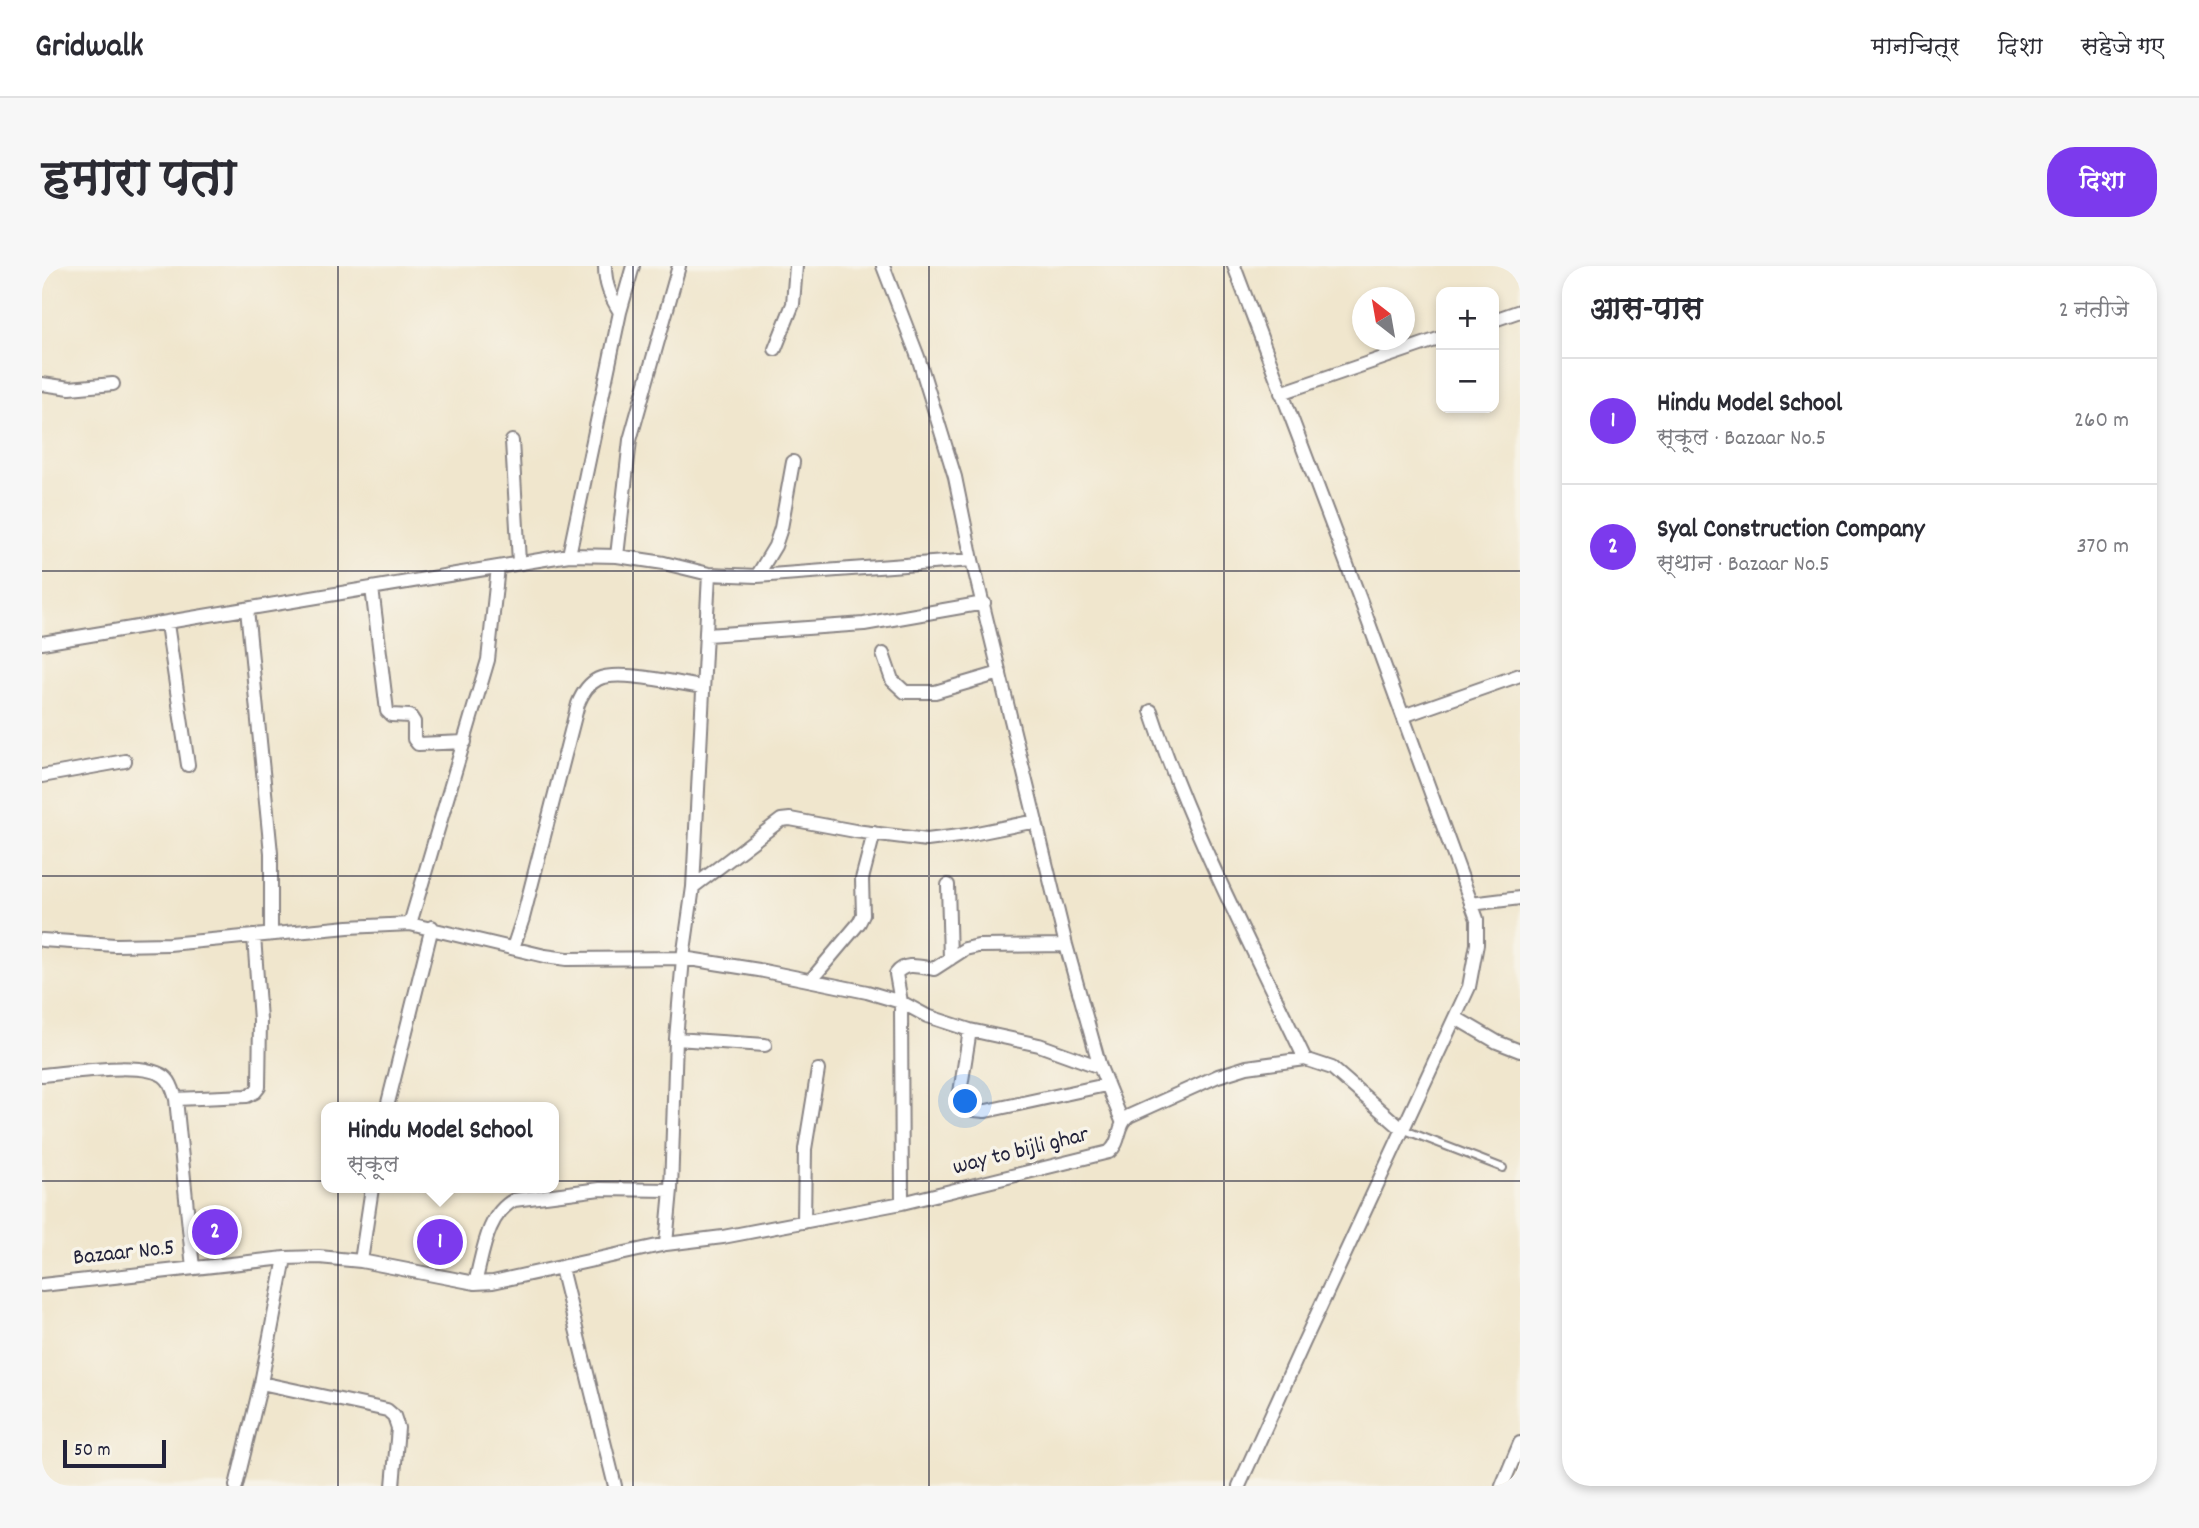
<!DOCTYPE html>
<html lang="hi">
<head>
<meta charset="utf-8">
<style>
	body { margin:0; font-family:Dekko,"Playpen Sans Deva",sans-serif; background:#f7f7f7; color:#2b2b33 }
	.controls { position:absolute; right:21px; top:21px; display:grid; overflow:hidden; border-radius:14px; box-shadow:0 4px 10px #0003 }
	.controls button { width:63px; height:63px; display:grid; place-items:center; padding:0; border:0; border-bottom:2px solid #e1e1e2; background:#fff; color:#2b2b33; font:35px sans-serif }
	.compass { position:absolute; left:1310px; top:21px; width:63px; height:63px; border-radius:50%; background:#fff; box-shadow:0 4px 10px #0003; rotate:329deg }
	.scale { position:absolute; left:21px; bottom:18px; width:103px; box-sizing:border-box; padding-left:7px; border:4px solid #22223b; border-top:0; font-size:19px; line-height:24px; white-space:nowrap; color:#22223b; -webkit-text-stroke:5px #f7f3e8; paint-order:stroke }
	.you { position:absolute; left:924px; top:836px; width:24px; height:24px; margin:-18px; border:5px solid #fff; border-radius:50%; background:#1a73e8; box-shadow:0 0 0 10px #1a73e833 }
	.badge { display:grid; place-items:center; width:46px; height:46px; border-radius:50%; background:#7c3aed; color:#fff; font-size:23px; font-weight:700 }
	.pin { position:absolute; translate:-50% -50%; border:4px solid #fff; box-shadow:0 2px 7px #0006 }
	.popup { position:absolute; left:279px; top:836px; width:238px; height:91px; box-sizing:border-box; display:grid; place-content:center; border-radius:14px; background:#fff; filter:drop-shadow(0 2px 5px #0005); font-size:23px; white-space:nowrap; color:#7c7c81 }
	.popup b { font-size:26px; color:#2b2b33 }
	.popup::after { content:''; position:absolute; left:50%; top:100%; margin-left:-14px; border:14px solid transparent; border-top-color:#fff }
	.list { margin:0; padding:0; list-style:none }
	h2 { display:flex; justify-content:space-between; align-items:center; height:91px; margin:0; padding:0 28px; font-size:30px }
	h2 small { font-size:23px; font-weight:400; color:#7c7c81 }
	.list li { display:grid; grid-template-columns:46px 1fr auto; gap:21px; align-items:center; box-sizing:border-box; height:126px; padding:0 28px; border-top:2px solid #e1e1e2 }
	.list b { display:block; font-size:26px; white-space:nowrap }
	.list p { margin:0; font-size:23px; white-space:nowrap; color:#7c7c81 }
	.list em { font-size:23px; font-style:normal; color:#7c7c81 }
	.map { position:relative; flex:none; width:1478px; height:1220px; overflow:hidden; border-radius:28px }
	header { display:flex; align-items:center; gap:42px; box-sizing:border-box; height:98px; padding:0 35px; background:#fff; border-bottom:2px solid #e1e1e2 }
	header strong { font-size:33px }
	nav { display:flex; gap:38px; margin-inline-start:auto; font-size:24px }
	.intro { display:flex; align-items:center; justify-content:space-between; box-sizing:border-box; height:168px; padding:0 42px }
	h1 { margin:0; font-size:49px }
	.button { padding:18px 32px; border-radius:28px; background:#7c3aed; color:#fff; font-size:24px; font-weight:700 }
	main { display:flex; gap:42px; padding:0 42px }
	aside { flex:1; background:#fff; border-radius:28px; box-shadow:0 4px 10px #0003 }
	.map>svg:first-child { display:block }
	.building { fill:#eca9de }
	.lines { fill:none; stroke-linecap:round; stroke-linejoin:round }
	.lane-casing { stroke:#898484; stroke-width:10 }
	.street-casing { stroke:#898484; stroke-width:16 }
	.lane { stroke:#fff; stroke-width:6 }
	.street { stroke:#fff; stroke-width:12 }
	.grid { fill:none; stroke:#22223b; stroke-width:2; stroke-opacity:0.55 }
	.labels { text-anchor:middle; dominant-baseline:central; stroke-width:7; stroke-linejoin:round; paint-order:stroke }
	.street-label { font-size:23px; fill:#22223b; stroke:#f7f3e8 }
</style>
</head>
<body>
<header>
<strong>Gridwalk</strong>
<nav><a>मानचित्र</a><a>दिशा</a><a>सहेजे गए</a></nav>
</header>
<div class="intro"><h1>हमारा पता</h1><a class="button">दिशा</a></div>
<main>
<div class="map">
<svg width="1478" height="1220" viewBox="0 0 1478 1220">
	<rect width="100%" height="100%" fill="#f7f3e8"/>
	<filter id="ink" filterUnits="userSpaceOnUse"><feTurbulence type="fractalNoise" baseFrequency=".0143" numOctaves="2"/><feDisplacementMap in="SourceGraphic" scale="14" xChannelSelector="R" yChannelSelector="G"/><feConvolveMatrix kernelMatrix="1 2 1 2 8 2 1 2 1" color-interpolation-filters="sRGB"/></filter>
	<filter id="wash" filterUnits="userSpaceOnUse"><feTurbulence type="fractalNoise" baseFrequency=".00686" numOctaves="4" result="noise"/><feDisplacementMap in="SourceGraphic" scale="28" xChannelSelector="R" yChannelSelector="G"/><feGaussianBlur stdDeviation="1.57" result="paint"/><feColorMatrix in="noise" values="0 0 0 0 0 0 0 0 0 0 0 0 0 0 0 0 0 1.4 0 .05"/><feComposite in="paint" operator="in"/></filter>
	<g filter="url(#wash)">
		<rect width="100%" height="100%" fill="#f0e6cd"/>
		<g id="blocks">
			<path class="building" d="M 188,952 L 190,975 L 158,978 L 157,956 Z"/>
		</g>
	</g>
	<g filter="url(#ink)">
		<use href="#blocks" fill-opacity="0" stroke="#898484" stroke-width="2"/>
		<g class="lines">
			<defs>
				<path id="lane" d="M 1360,863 L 1461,902"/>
				<path id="street" d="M 563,0 C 563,18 568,30 578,46
					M 841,0 L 876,91 L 913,211 L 930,294 L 1024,679 L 1058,801 L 1080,855
					M 1192,0 L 1321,341 L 1435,653 L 1435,678 L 1427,721 L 1262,1076 L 1197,1220
					M 1452,54 L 1478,45
					M 733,83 L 751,38 L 754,0
					M 0,118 L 28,122 L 71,118
					M 1239,127 L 1399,72
					M 470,175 L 477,296
					M 527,289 L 578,46 L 591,0
					M 575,290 L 588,174 L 637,0
					M 715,310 L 733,280 L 739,262 L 751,196
					M 330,322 L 345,445 L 349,449 L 368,450 L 372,456 L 372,473 L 376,478 L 423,476
					M 205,343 L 229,587 L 229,668
					M 125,358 L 146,499
					M 665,369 L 822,358 L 942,337
					M 0,377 L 527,289 L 575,290 L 622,297 L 667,308 L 715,310 L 930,294
					M 841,388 L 850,414 L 863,426 L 893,426 L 958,407
					M 1109,445 C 1149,566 1209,679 1263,793
					M 1361,450 L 1478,409
					M 0,510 L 83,495
					M 906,619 L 908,693
					M 651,621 L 739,554 L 748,553 L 813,565 L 885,574 L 925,569 L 994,555
					M 1429,638 L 1478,632
					M 368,658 L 446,394 L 456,301
					M 0,674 L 73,679 L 127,678 L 306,661 L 368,658 L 503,690 L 525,693 L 641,692 L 717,704 L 825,726 L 859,736 L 885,750 L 928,764 L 997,779 L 1058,801
					M 471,682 L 481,652 L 536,438 C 540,428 546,418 556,413 C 576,403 638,418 661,421
					M 769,714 L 817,657 L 821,649 L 820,613 L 832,567
					M 1414,752 L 1455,776 L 1478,785
					M 928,764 L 917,833 C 921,845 933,844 944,845 L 1064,819
					M 634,773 L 723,779
					M 0,809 C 27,807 107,793 125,813 C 130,818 132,827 134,833 L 151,1002
					M 134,833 L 205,830 L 213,826 L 217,821 L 218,754 L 212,670
					M 345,841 L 390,661
					M 860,937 L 859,736 L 854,708 C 863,695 878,701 892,703 L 923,683 L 936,680 L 1024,679
					M 762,956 L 763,883 L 776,804
					M 624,978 L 629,924 L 634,773 L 641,692 L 651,621 L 667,308
					M 319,995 L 330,922
					M 519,1002 L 573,1220
					M 433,1017 C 441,988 444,949 472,934 L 558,923 L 629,924
					M 0,1019 L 243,992 L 277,991 L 319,995 L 433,1017 L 451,1016 L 624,978 L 681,971 L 860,937 L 1067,886 C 1080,876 1074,860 1087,850 L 1176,810 L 1205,801 L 1263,793 L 1290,802 L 1360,863
					M 219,1117 L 345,1144 L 352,1150 L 356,1162 L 351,1220
					M 194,1220 L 219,1117 L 243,992
					M 1460,1220 L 1478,1177"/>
			</defs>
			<use href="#lane" class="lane-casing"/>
			<use href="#street" class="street-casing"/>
			<use href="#lane" class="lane"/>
			<use href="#street" class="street"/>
		</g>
	</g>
	<path class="grid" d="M 296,0 L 296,1220M 591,0 L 591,1220M 887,0 L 887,1220M 1182,0 L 1182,1220M 0,305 L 1478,305M 0,610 L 1478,610M 0,915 L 1478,915"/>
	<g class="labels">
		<g class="street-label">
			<text transform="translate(979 886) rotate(-14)">way to bijli ghar</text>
			<text transform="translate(82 988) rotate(-6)">Bazaar No.5</text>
		</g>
	</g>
</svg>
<div class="controls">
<button>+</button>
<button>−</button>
</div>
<svg class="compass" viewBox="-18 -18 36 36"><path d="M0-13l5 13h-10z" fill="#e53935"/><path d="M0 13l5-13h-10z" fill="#7c7c81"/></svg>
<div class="scale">50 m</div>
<div class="you"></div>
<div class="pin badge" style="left:398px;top:976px">1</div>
<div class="popup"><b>Hindu Model School</b>स्कूल</div>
<div class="pin badge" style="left:173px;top:966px">2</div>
</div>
<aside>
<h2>आस-पास<small>2 नतीजे</small></h2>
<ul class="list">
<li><span class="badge">1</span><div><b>Hindu Model School</b><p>स्कूल · Bazaar No.5</p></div><em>260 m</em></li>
<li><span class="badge">2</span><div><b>Syal Construction Company</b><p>स्थान · Bazaar No.5</p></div><em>370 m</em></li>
</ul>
</aside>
</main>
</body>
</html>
